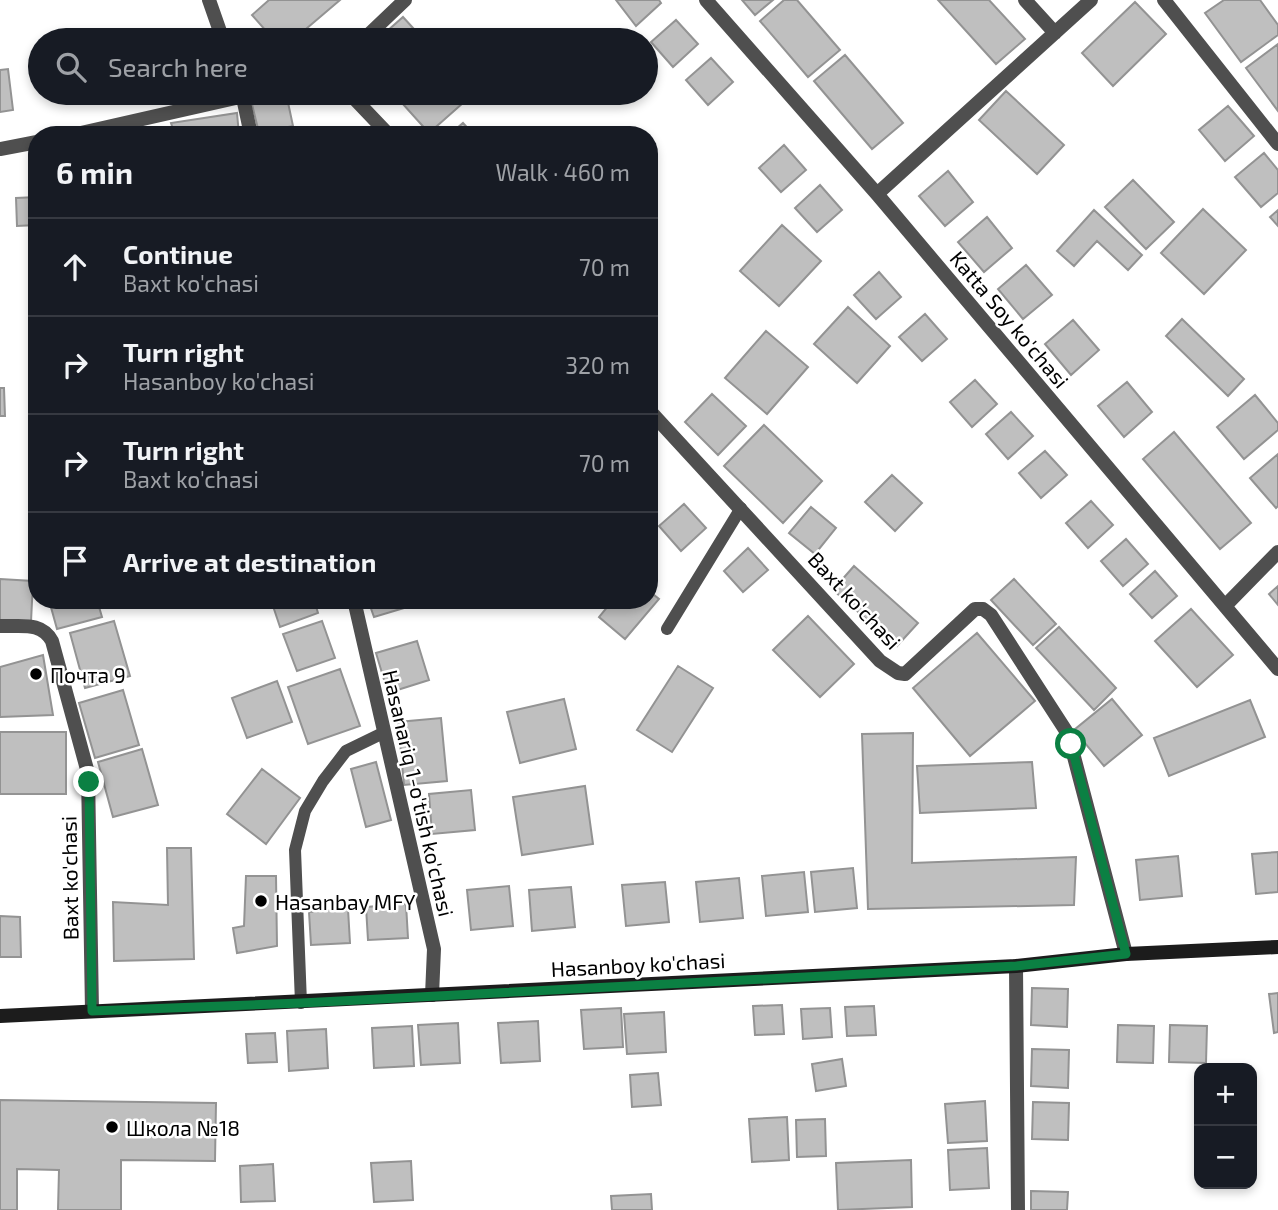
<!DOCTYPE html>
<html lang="en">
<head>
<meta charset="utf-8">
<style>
	body { margin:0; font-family:"Exo 2",sans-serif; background:#242831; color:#f1f3f6 }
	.controls { position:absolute; right:21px; bottom:21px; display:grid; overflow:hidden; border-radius:14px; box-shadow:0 4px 10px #0003 }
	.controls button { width:63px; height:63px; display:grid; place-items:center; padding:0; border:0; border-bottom:2px solid #363941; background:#171b24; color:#f1f3f6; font:35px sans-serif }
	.stop { position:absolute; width:21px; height:21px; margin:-16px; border:5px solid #0b8043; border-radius:50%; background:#fff }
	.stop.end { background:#0b8043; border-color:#fff; box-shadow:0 2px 7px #0008 }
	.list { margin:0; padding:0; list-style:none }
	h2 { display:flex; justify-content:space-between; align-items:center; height:91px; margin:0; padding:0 28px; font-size:30px }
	h2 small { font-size:23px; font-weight:400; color:#9ea1a6 }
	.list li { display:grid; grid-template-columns:46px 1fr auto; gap:21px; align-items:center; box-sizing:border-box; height:98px; padding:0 28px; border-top:2px solid #363941 }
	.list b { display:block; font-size:26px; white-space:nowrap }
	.list p { margin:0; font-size:23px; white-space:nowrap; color:#9ea1a6 }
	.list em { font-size:23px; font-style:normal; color:#9ea1a6 }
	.icon { flex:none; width:38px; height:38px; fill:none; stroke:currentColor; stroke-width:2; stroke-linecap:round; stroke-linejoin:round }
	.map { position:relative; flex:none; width:1278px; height:1210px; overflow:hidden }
	.search { position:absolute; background:#171b24; box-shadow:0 4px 10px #0003; left:28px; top:28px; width:630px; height:77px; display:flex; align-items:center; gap:18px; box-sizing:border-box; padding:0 24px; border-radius:38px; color:#9ea1a6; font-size:26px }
	.panel { position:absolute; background:#171b24; box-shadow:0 4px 10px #0003; left:28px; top:126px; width:630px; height:483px; border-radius:28px }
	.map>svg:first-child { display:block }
	.building { fill:#bfbfbf; stroke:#939393; stroke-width:2 }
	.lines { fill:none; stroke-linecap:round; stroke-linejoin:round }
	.lane { stroke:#4f4f4f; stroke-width:12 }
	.street { stroke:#4f4f4f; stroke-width:14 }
	.secondary { stroke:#1c1c1c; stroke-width:14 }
	.route { stroke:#0b8043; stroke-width:9 }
	.poi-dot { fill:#000; stroke:#fff; stroke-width:2.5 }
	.labels { text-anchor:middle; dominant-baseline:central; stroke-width:5; stroke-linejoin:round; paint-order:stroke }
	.street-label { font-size:21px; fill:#000; stroke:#fff }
	.poi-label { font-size:21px; fill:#000; stroke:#fff; text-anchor:start }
</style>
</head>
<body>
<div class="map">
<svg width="1278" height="1210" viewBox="0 0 1278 1210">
	<rect width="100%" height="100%" fill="#fff"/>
	<path class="building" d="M 269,0 L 340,0 L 293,40 L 274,40 L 252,15 Z
		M 616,0 L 659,0 L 661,3 L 636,26 Z
		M 742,0 L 773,0 L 755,15 Z
		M 784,0 L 797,0 L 840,50 L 808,77 L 760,21 Z
		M 938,0 L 989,0 L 1025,39 L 996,64 Z
		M 1224,0 L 1260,0 L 1278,25 L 1278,35 L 1241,62 L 1205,13 Z
		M 1135,2 L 1166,34 L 1113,86 L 1082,53 Z
		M 403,17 L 424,40 L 377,40 Z
		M 676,20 L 698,44 L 673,67 L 651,42 Z
		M 1278,44 L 1278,111 L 1246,68 Z
		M 845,55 L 903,123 L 872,149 L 814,81 Z
		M 711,58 L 733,82 L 708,105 L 686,80 Z
		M 8,69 L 13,110 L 0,112 L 0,70 Z
		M 1006,91 L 1064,145 L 1037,174 L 979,120 Z
		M 65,93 L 106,93 L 65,98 Z
		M 286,93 L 293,126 L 259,133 L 251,100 Z
		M 393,93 L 470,93 L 472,95 L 429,133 Z
		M 1228,106 L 1254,136 L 1225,161 L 1199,130 Z
		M 237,113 L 239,135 L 205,135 L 205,131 L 175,135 L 171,123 Z
		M 463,123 L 474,135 L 449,135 Z
		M 784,145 L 806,170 L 781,192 L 759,168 Z
		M 1264,153 L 1278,170 L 1278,193 L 1261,207 L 1235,177 Z
		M 948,171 L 973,202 L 945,226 L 919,196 Z
		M 1133,180 L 1174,222 L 1146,249 L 1105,207 Z
		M 820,185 L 842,210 L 817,232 L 795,208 Z
		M 37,197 L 37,225 L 17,226 L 16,198 Z
		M 1203,209 L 1246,250 L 1204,294 L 1161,253 Z
		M 1094,210 L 1142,255 L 1128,270 L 1097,241 L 1074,266 L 1057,251 Z
		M 1278,210 L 1278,226 L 1270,217 Z
		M 987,217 L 1012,248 L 984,272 L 958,242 Z
		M 782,225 L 821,261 L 779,306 L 740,271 Z
		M 1026,265 L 1052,295 L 1023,319 L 998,289 Z
		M 879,272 L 901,297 L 876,319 L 854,295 Z
		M 848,307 L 890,346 L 857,383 L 814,344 Z
		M 925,314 L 947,339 L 922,361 L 899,337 Z
		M 1182,319 L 1244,379 L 1228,396 L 1166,336 Z
		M 1073,320 L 1099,350 L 1071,375 L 1045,344 Z
		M 766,331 L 808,367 L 767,414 L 725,378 Z
		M 975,380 L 997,404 L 972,427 L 950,402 Z
		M 1127,382 L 1152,412 L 1124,437 L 1098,406 Z
		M 0,388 L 4,388 L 5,416 L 0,416 Z
		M 712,394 L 746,426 L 718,455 L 685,422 Z
		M 1255,395 L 1278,423 L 1278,430 L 1244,459 L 1217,427 Z
		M 1011,412 L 1033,436 L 1008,459 L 986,434 Z
		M 764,425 L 822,481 L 783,523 L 724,466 Z
		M 1174,432 L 1251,523 L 1220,549 L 1143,459 Z
		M 1045,451 L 1067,475 L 1041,498 L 1019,473 Z
		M 1278,454 L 1278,506 L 1276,508 L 1250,478 Z
		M 892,475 L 922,503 L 895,531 L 865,502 Z
		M 1091,501 L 1113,525 L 1088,548 L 1066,523 Z
		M 684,504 L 706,528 L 681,551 L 659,526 Z
		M 811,507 L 836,528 L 815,554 L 789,533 Z
		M 1126,539 L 1148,564 L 1123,586 L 1101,561 Z
		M 748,548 L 768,570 L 743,592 L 724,571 Z
		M 854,566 L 918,623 L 897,646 L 833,590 Z
		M 1155,571 L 1177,596 L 1152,618 L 1130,594 Z
		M 0,579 L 33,581 L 31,622 L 0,620 Z
		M 1014,579 L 1056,624 L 1033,645 L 991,600 Z
		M 1278,586 L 1278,605 L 1269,594 Z
		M 649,591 L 659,599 L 625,639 L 599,617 L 613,600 L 649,600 Z
		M 49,600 L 97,600 L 102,617 L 57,629 Z
		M 271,600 L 314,600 L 318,613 L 280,627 Z
		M 368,600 L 413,600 L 414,605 L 374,617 Z
		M 1191,609 L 1233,655 L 1197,687 L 1155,641 Z
		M 808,616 L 854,664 L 820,697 L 773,650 Z
		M 114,621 L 130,676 L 85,688 L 70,633 Z
		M 322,621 L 335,658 L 297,671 L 283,634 Z
		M 1059,627 L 1116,688 L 1094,710 L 1036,648 Z
		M 977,633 L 1035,701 L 970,756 L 913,688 Z
		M 417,641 L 429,680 L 388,693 L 376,653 Z
		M 43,655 L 53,715 L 0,717 L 0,667 Z
		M 678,666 L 713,688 L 672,752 L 637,730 Z
		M 340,669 L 360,726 L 308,744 L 288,687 Z
		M 277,681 L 292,722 L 247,738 L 232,698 Z
		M 123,690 L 139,745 L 95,758 L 79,703 Z
		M 564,699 L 576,749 L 520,763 L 507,712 Z
		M 1112,699 L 1142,735 L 1104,766 L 1074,730 Z
		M 1250,700 L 1265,737 L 1169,776 L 1154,738 Z
		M 441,718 L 447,781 L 404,785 L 398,722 Z
		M 0,732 L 66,732 L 66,794 L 0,794 Z
		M 913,733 L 912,863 L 1076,857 L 1074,905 L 868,909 L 862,734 Z
		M 142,749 L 158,805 L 113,817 L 98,762 Z
		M 376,762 L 391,820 L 366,827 L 351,769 Z
		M 1032,762 L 1036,808 L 920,813 L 917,766 Z
		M 262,769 L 300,798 L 266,844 L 227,814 Z
		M 585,786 L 593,844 L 522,855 L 513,797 Z
		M 471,790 L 475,830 L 432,834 L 429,794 Z
		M 167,848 L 191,848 L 194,959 L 114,961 L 113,902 L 168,905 Z
		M 1278,852 L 1278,892 L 1256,894 L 1252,854 Z
		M 1178,856 L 1182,896 L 1140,900 L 1136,860 Z
		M 853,868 L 857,908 L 815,912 L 811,872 Z
		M 804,872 L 808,912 L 766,916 L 762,876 Z
		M 246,876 L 276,876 L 277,946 L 237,953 L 233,928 L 244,926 Z
		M 739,878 L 743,918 L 700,922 L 696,882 Z
		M 665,882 L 669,922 L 626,926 L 622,885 Z
		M 509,886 L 513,926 L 471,930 L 467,890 Z
		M 571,887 L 575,927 L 532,931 L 529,890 Z
		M 406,904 L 408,938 L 368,940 L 366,907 Z
		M 348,909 L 350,943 L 311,945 L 309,912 Z
		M 0,916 L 20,917 L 21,957 L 0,957 Z
		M 1032,988 L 1068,989 L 1067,1027 L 1031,1025 Z
		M 1278,993 L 1278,1032 L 1274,1033 L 1269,994 Z
		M 782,1005 L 784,1034 L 755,1035 L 753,1006 Z
		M 874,1006 L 876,1035 L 847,1036 L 845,1007 Z
		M 621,1008 L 623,1047 L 584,1049 L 581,1010 Z
		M 830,1008 L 832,1037 L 803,1039 L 801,1009 Z
		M 664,1012 L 666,1052 L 627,1054 L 624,1014 Z
		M 538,1021 L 540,1061 L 501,1063 L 498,1023 Z
		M 458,1023 L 460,1063 L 421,1065 L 418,1025 Z
		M 1118,1025 L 1154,1026 L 1153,1063 L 1117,1062 Z
		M 1170,1025 L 1207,1026 L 1206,1063 L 1169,1062 Z
		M 412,1026 L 414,1066 L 374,1068 L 372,1028 Z
		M 326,1029 L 328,1068 L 289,1071 L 287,1031 Z
		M 275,1033 L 277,1062 L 248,1063 L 246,1034 Z
		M 1032,1049 L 1069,1050 L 1068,1088 L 1031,1086 Z
		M 842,1059 L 846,1086 L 816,1091 L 812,1064 Z
		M 658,1073 L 661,1105 L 632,1107 L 630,1075 Z
		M 0,1100 L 216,1103 L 215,1161 L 121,1160 L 121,1210 L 58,1210 L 59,1170 L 17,1169 L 17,1210 L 0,1210 Z
		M 985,1101 L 987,1141 L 948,1143 L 945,1104 Z
		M 1033,1102 L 1069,1103 L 1068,1140 L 1032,1139 Z
		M 787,1117 L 789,1160 L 752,1162 L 749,1119 Z
		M 825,1119 L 826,1156 L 797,1157 L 796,1120 Z
		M 987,1148 L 989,1188 L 950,1190 L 948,1150 Z
		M 911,1160 L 912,1207 L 838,1210 L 836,1163 Z
		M 411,1161 L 413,1200 L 374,1202 L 371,1163 Z
		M 273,1164 L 275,1201 L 241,1202 L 240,1166 Z
		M 1031,1191 L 1068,1192 L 1067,1210 L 1031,1210 Z
		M 651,1194 L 652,1210 L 612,1210 L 611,1196 Z"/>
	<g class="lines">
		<path class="lane" d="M 667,629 L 741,508
			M 301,1003 L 295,850 L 305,811 L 323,781 L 346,751 L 383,733"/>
		<path class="street" d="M 209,0 L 223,40
			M 706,0 L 877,194 L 1278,669
			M 1025,0 L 1055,33
			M 1164,0 L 1278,144
			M 363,40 L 405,0
			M 242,93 L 251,135
			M 349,93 L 389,135
			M 72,135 L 257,93
			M 0,149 L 37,142
			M 877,194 L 1091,0
			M 649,410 L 880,661 L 898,673 L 905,674 L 975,609 L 983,609 L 991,615 L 1068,734 L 1126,954
			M 354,600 L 434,949 L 432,995
			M 1225,606 L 1278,552
			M 0,626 C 21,627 41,621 52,641 L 88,773 L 92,1011
			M 1016,966 L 1018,1210"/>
		<path class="secondary" d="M 0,1016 L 1016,966 L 1126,954 L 1278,947"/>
	</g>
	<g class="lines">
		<path class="route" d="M 89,782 L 92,1011 L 301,1003 L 1016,966 L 1126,954 L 1071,744"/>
	</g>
	<g class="poi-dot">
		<circle cx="36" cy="674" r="7"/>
		<circle cx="261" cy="901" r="7"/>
		<circle cx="112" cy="1127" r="7"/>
	</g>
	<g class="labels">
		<g class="street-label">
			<text transform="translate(1010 319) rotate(50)">Katta Soy ko'chasi</text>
			<text transform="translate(855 600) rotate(47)">Baxt ko'chasi</text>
			<text transform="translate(419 793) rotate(77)">Hasanariq 1-o'tish ko'chasi</text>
			<text transform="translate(69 878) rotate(-91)">Baxt ko'chasi</text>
			<text transform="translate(638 964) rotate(-3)">Hasanboy ko'chasi</text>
		</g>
		<g class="poi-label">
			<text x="50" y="674">Почта 9</text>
			<text x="275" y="901">Hasanbay MFY</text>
			<text x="126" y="1127">Школа №18</text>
		</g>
	</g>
</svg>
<div class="controls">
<button>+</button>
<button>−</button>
</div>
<div class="stop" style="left:1071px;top:744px"></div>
<div class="stop end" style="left:89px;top:782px"></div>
<div class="search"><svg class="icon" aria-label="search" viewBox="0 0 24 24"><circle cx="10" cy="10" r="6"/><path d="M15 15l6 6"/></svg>Search here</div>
<section class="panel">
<h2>6 min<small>Walk · 460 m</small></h2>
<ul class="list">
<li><svg class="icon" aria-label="ahead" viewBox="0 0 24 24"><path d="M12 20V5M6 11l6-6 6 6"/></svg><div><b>Continue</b><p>Baxt ko'chasi</p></div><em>70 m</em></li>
<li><svg class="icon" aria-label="right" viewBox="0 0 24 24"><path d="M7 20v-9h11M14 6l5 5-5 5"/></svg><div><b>Turn right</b><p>Hasanboy ko'chasi</p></div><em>320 m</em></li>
<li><svg class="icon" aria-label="right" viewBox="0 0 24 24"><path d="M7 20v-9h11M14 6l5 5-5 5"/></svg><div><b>Turn right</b><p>Baxt ko'chasi</p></div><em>70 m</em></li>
<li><svg class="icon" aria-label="arrive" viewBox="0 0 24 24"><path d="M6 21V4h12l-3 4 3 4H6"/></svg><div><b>Arrive at destination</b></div></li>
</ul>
</section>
</div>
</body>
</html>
